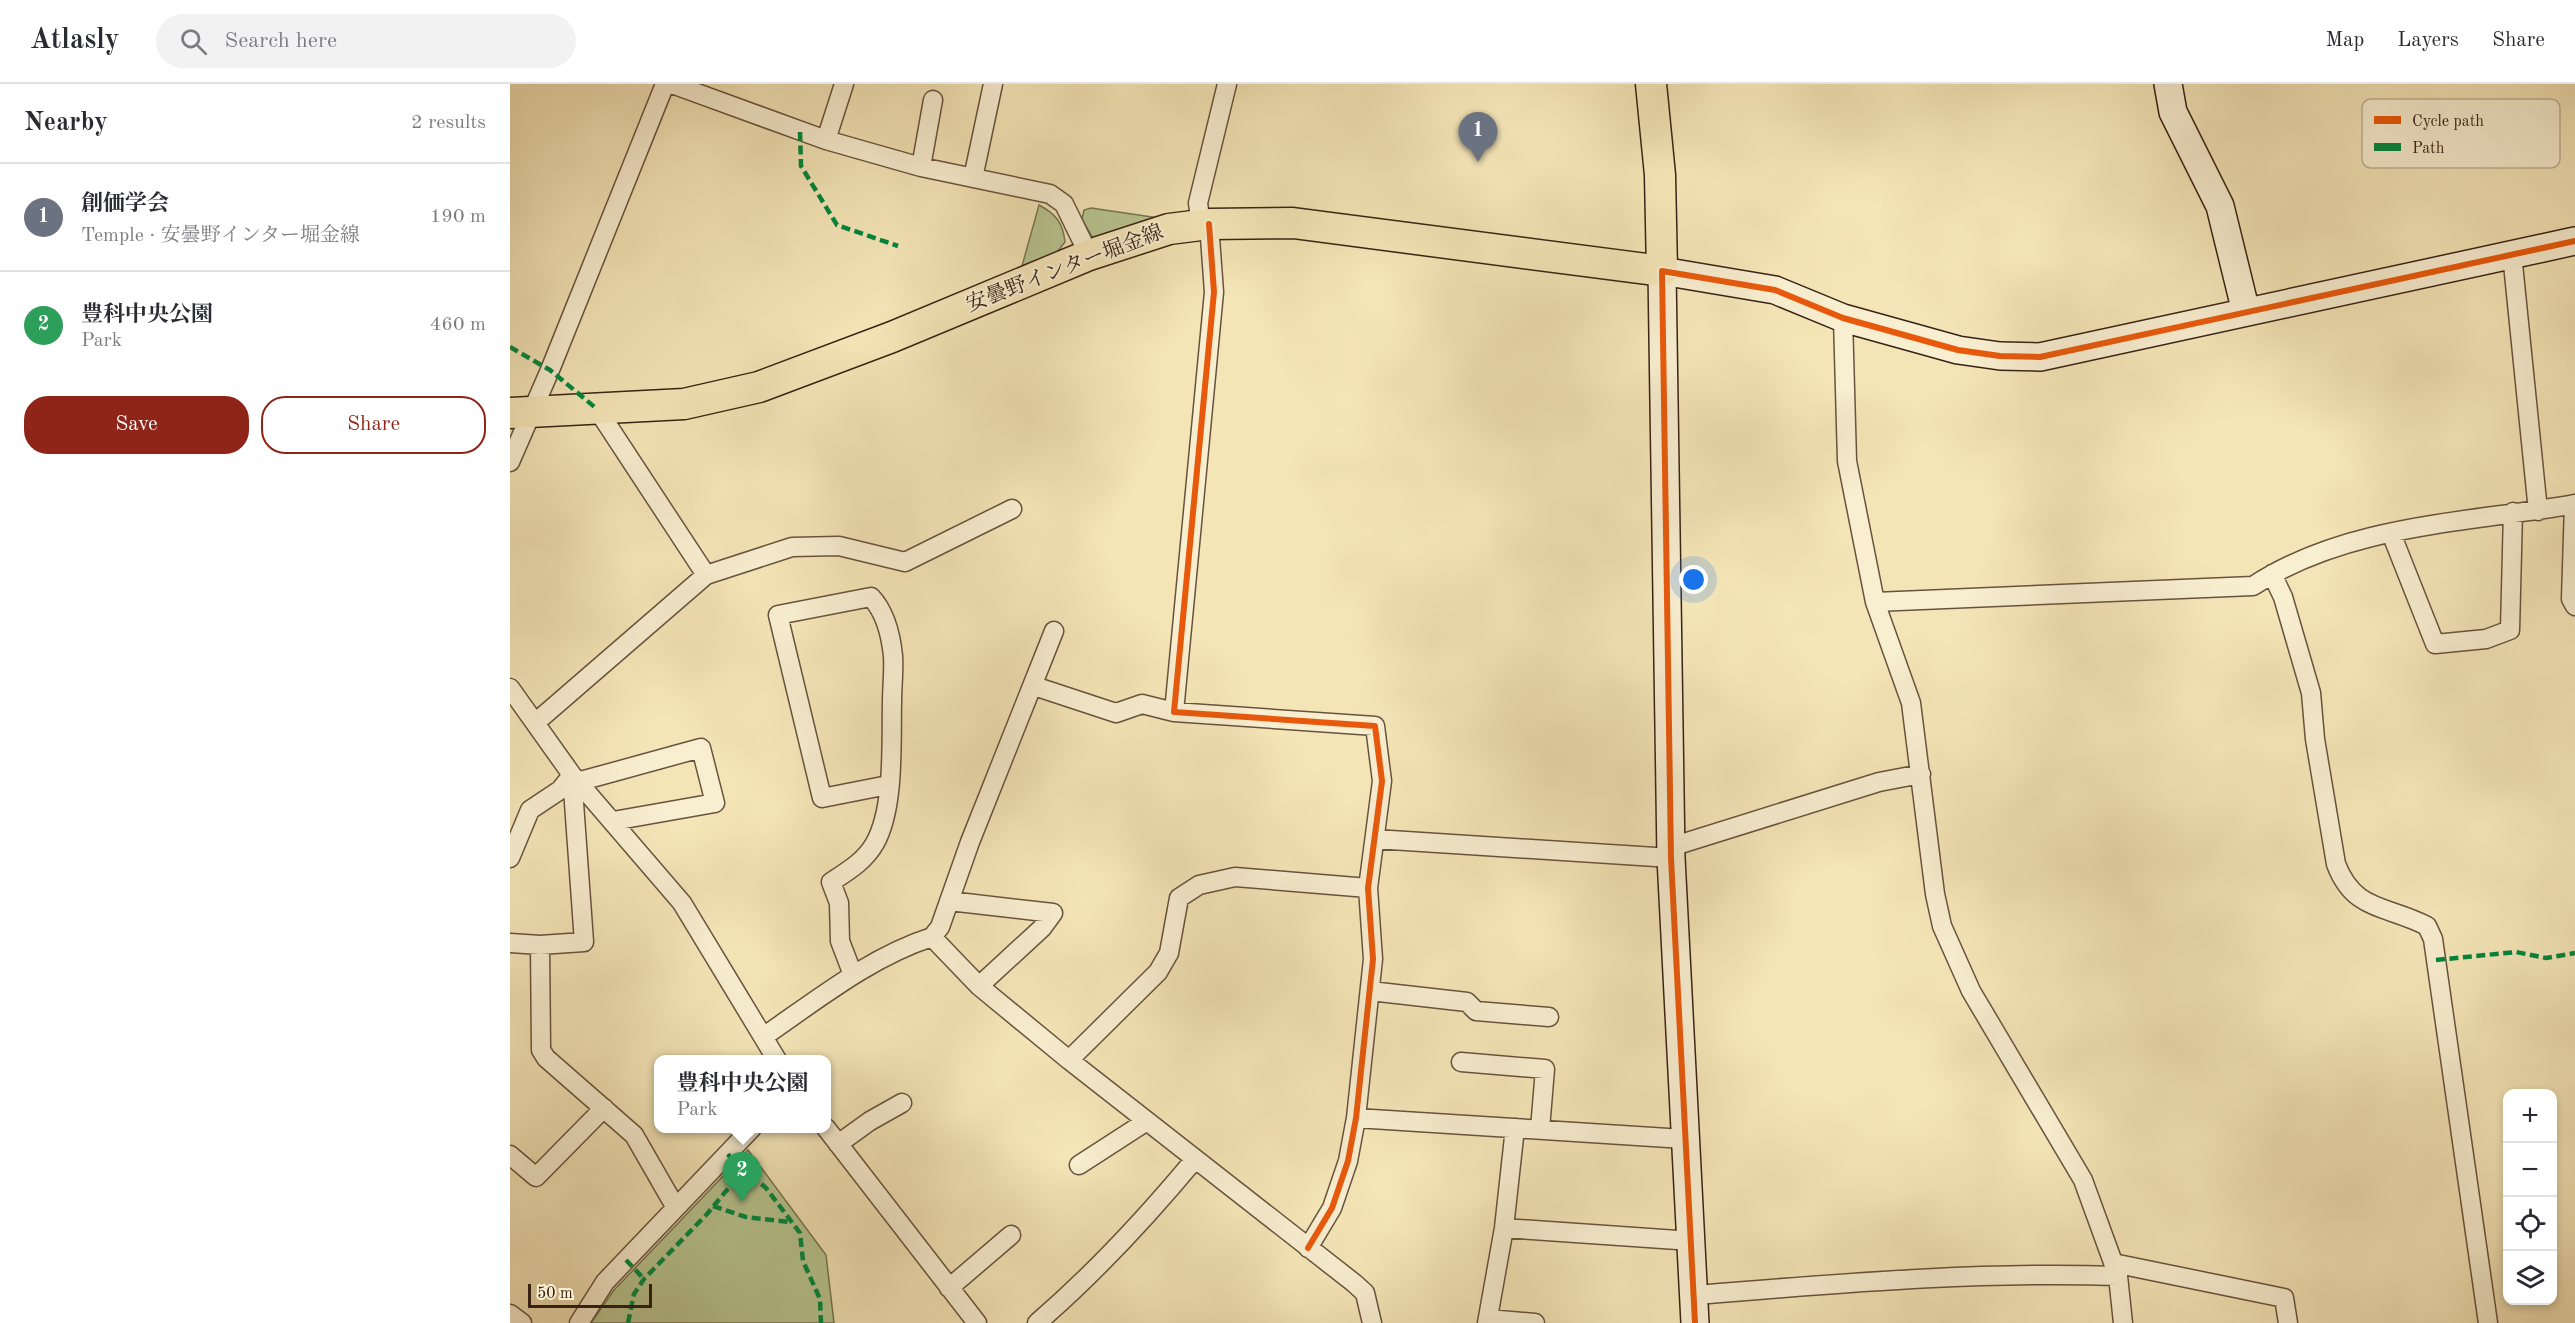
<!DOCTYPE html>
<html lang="en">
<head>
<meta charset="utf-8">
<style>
	body { margin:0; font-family:"Old Standard TT","Noto Serif JP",serif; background:#f2f2f3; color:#2b2b33 }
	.controls { position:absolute; right:18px; bottom:18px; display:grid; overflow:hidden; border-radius:12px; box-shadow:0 3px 9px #0003 }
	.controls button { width:54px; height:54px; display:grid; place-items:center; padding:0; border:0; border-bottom:2px solid #e1e1e2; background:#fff; color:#2b2b33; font:30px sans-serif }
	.scale { position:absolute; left:18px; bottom:15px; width:124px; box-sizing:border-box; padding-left:6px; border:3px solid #392215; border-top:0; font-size:16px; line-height:21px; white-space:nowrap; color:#392215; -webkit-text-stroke:4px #f8eed0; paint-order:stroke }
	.you { position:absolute; left:1184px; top:496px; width:21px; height:21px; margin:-15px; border:4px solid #fff; border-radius:50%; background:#1a73e8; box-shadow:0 0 0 9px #1a73e833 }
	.badge { display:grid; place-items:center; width:39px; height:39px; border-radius:50%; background:#8f2418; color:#fff; font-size:20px; font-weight:700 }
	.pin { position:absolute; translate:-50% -50px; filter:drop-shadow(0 2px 3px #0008) }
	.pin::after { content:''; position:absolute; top:32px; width:21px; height:18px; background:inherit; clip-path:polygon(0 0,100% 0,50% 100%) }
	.popup { position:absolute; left:144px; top:971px; width:177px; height:78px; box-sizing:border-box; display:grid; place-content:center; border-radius:12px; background:#fff; filter:drop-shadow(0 2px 4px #0005); font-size:20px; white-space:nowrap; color:#7c7c81 }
	.popup b { font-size:22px; color:#2b2b33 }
	.popup::after { content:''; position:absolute; left:50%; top:100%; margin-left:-12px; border:12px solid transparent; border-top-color:#fff }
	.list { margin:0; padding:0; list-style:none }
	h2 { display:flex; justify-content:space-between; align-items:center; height:78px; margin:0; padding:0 24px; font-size:26px }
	h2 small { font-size:20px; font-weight:400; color:#7c7c81 }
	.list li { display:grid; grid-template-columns:39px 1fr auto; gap:18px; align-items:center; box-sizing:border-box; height:108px; padding:0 24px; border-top:2px solid #e1e1e2 }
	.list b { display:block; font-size:22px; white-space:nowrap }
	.list p { margin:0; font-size:20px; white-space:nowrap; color:#7c7c81 }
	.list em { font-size:20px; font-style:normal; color:#7c7c81 }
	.actions { display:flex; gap:12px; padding:18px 24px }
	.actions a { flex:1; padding:14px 0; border:2px solid #8f2418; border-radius:24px; text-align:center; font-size:21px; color:#8f2418 }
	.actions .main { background:#8f2418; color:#fff }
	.icon { flex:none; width:33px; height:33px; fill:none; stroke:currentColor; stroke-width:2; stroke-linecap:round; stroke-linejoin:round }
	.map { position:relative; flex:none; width:2065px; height:1239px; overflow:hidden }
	header { display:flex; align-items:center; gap:36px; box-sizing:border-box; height:84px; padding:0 30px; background:#fff; border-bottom:2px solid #e1e1e2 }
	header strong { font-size:28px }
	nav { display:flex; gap:33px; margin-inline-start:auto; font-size:21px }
	.search { width:420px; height:54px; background:#f2f2f3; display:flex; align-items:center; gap:15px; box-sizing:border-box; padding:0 21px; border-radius:33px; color:#7c7c81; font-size:22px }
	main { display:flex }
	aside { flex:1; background:#fff }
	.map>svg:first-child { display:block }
	.green { fill:#b8c590; stroke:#787452; stroke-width:1.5 }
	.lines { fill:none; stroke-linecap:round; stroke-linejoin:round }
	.street-casing { stroke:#68533e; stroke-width:21 }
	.secondary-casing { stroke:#392215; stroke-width:30 }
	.primary-casing { stroke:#392215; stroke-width:33 }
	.street { stroke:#f8eed0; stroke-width:18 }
	.secondary { stroke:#f8eed0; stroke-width:27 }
	.primary { stroke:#f4e5b7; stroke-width:30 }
	.quiet { stroke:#00873e; stroke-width:4.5; stroke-dasharray:9 4.5; stroke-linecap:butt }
	.cycleway-casing { stroke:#f8eed0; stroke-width:10 }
	.cycleway { stroke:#e8590c; stroke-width:6 }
	.labels { text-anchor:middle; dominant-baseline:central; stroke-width:4.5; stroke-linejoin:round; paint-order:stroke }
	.street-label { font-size:21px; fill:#392215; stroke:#f8eed0 }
	.key { fill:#f8eed0; stroke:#bfb198; stroke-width:1.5 }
	.key-label { font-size:16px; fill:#392215 }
</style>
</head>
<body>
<header>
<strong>Atlasly</strong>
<div class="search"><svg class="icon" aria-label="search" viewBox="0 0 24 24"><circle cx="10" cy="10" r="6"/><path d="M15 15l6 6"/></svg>Search here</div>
<nav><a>Map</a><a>Layers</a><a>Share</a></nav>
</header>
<main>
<aside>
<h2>Nearby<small>2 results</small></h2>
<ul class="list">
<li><span class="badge" style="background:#6b7280">1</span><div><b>創価学会</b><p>Temple · 安曇野インター堀金線</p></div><em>190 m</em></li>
<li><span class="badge" style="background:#2e9e5b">2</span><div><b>豊科中央公園</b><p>Park</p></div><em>460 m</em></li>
</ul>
<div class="actions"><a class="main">Save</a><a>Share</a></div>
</aside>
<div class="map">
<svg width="2065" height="1239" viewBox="0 0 2065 1239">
	<rect width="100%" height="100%" fill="#f4e5b7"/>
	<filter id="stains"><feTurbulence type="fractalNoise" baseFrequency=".00333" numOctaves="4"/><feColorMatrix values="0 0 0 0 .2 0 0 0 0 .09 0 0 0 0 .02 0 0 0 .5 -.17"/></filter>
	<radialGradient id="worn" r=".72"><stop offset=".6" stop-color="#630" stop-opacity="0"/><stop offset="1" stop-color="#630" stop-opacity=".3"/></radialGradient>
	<path class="green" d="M 529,121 C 546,130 553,139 555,158 L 544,172 L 512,182 Z
		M 581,124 L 649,134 L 584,156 L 572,135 L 574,126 Z
		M 238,1066 L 316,1171 L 324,1239 L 81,1239 L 104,1206 Z"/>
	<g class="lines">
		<defs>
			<path id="street" d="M 162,0 L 316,56 L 411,83 L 540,110 L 554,120 L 579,171
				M 316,56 L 334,0
				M 411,83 L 423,16
				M 463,94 L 483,0
				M 699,140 L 704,208 L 664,628 L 865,642 L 872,697 L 858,804 L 863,875 L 846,1034 L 838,1077 L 822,1124 L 798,1164
				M 691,141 L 688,119 L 717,0
				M 2002,170 L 2028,427
				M 1333,234 L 1337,377 L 1365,518 L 1401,619 L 1425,810 L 1432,842 L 1461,907 L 1573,1096 L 1608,1192 L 1613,1239
				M 0,378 L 40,286 L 155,0
				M 2064,420 L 2061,515 L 2065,522
				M 1881,449 L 1925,560 L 1976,555 L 2000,546 L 2003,428
				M 1762,490 L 1773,513 L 1801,609 L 1805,655 L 1826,780 C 1844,828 1877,821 1917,842 L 1923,855 L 1978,1239
				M 196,491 L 282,463 L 329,462 L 395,478 L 502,425
				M 1365,518 L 1743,502 C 1837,440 1958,439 2065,420
				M 524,602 L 606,629 L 632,620 L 664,628
				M 0,604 L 62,691 L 172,819 L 267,976
				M 25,639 L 196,491 L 87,325
				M 67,698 L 191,664 L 205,719 L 103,737
				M 865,755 L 1161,774
				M 1161,763 L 1369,698 L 1411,690
				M 0,774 L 20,726 L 50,706 L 62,691
				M 439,817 L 543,829 L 532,844 L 469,902
				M 422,853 L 430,843 L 460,758 L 544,547
				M 0,859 L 30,861 L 74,858 L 62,691
				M 30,861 L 31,966 L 36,974 L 124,1051 L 166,1124
				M 343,891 L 330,857 L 329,819 L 321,798 C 338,787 355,777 365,759 C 385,723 381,658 382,618 C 382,603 384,587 383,572 C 381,552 375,528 361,513 L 268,531 L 312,714 L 378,701
				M 860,907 L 957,918 L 966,927 L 1039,933
				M 253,953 C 307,916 360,873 422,853 L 469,902 L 559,976 L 844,1199 L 855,1209 L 862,1239
				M 559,976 L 648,888 L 659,869 L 669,814 L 689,801 L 725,793 L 858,804
				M 951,978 L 1035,985 L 1030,1045
				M 846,1034 L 1174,1055
				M 316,1044 L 467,1239
				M 328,1060 L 360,1037 L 392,1019
				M 0,1071 L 26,1093 L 94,1024
				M 569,1081 L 637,1037
				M 994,1144 L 1182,1157
				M 1603,1179 L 1774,1214 L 1778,1239
				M 439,1204 L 501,1151
				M 1184,1211 C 1325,1200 1466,1187 1608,1192
				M 0,1230 L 12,1239
				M 978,1235 L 1025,1239
				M 69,1239 L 95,1198 L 242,1044
				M 527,1239 C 585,1189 636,1134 685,1075
				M 977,1239 L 994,1144 L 1005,1044"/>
			<path id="secondary" d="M 1658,0 L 1663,28 L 1710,122 L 1736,228
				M 1185,1239 L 1161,774 L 1152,187 L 1265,206 L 1333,234 L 1448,266 L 1490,272 L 1530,273 L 2065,157"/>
			<path id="primary" d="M 0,329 L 174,320 L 249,303 L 382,253 L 579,171 L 659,145 L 699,140 L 783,139 L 1152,187 L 1150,91 L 1141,0"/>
		</defs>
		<use href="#street" class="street-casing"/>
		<use href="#secondary" class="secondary-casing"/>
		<use href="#primary" class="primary-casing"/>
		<use href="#street" class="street"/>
		<use href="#secondary" class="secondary"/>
		<use href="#primary" class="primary"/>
		<path class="quiet" d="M 290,48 L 291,82 L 327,141 L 388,162
			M 0,263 L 40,286 L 87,325
			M 1926,876 L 2006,868 L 2036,874 L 2065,869
			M 218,1070 L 231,1089
			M 203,1122 L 236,1133 L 280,1138
			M 116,1176 L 134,1195
			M 118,1239 L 124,1210 L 134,1195 L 197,1130 L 231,1089 L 239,1089 L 256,1104 L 290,1149 L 293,1177 L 310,1215 L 311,1239"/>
		<defs>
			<path id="cycleway" d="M 699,140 L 704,208 L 664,628 L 865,642 L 872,697 L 858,804 L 863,875 L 846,1034 L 838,1077 L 822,1124 L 798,1164
				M 1185,1239 L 1161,774 L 1152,187 L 1265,206 L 1333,234 L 1448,266 L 1490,272 L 1530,273 L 2065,157"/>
		</defs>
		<use href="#cycleway" class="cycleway-casing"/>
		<use href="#cycleway" class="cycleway"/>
	</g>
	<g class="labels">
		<g class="street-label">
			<text transform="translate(555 185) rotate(-21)">安曇野インター堀金線</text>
		</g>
	</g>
	<rect x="1852" y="15" width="198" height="69" rx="9" class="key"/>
	<rect x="1864" y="32" width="27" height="8" fill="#e8590c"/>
	<rect x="1864" y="59" width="27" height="8" fill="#00873e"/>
	<g class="key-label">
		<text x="1902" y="42">Cycle path</text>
		<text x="1902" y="69">Path</text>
	</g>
	<rect width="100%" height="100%" filter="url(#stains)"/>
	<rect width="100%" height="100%" fill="url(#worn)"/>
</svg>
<div class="controls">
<button>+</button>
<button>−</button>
<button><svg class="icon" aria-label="locate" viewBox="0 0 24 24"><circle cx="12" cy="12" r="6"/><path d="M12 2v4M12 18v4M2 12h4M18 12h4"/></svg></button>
<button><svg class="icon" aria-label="layers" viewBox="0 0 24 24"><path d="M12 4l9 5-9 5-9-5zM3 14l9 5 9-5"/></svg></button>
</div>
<div class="scale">50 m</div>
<div class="you"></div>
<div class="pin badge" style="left:968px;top:78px;background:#6b7280">1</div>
<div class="pin badge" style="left:232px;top:1118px;background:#2e9e5b">2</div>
<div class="popup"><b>豊科中央公園</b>Park</div>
</div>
</main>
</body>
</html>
